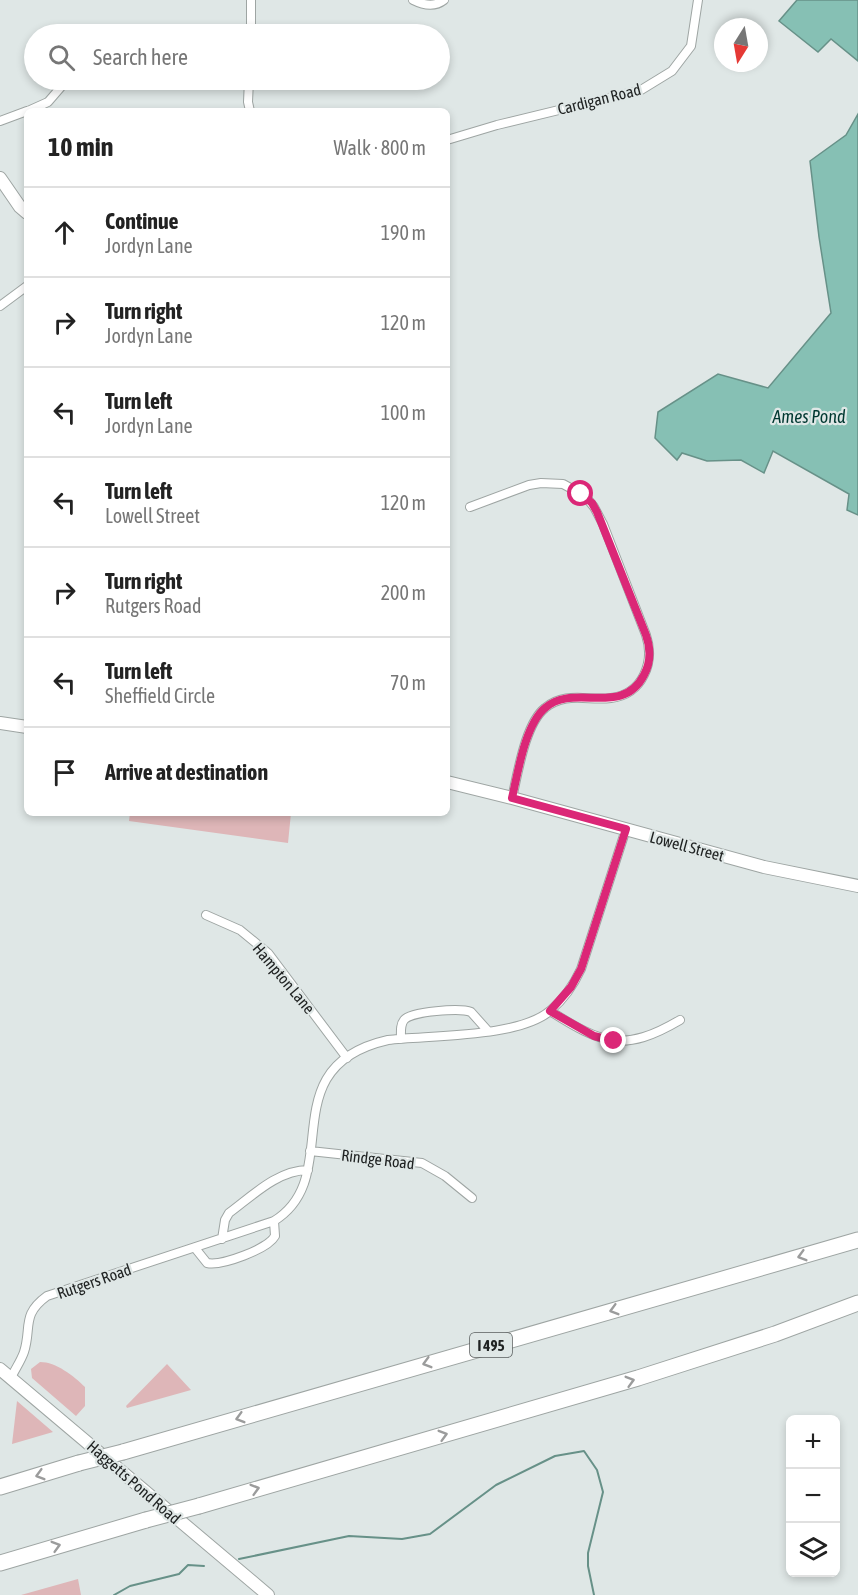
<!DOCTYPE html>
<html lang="en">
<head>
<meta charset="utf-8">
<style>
	body { margin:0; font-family:"Asap Condensed",sans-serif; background:#f2f2f2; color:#222 }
	.controls { position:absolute; right:18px; bottom:18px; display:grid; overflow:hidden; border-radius:9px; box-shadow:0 3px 9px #0003 }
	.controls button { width:54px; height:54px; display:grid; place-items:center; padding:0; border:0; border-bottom:2px solid #e0e0e0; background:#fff; color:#222; font:30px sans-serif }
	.compass { position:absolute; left:714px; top:18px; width:54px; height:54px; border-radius:50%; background:#fff; box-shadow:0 3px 9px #0003; rotate:191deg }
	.stop { position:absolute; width:18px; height:18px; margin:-14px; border:4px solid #db2777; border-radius:50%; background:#fff }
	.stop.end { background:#db2777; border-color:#fff; box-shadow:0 2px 6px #0008 }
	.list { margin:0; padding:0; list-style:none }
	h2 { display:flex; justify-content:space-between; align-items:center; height:78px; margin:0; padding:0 24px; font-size:26px }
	h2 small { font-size:20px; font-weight:400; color:#767676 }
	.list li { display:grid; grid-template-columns:39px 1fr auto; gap:18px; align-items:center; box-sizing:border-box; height:90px; padding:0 24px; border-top:2px solid #e0e0e0 }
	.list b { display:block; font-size:22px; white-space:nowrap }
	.list p { margin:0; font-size:20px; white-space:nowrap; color:#767676 }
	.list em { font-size:20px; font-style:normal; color:#767676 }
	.icon { flex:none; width:33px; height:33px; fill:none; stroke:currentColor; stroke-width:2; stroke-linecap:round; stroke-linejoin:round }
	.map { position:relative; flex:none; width:858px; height:1595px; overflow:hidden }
	.search { position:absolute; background:#fff; box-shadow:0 3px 9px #0003; left:24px; top:24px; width:426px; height:66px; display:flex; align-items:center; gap:15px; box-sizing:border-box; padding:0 21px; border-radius:33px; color:#767676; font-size:22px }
	.panel { position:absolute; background:#fff; box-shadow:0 3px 9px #0003; left:24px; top:108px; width:426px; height:708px; border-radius:9px }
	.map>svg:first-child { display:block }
	.green { fill:#deb6b8 }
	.water { fill:#86c0b4; stroke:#679188; stroke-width:1.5 }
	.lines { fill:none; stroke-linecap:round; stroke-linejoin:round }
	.stream { stroke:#679188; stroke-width:2 }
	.street-casing { stroke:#9ea5a3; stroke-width:10 }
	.secondary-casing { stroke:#9ea5a3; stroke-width:14 }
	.highway-casing { stroke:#9ea5a3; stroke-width:17 }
	.street { stroke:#fff; stroke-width:8 }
	.secondary { stroke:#fff; stroke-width:12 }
	.highway { stroke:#fff; stroke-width:15 }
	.highway-bridge-casing { stroke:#9ea5a3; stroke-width:17; stroke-linecap:butt }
	.highway-bridge { stroke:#fff; stroke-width:15 }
	.oneway { stroke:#9b9c9c }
	.route { stroke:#db2777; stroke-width:8 }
	.labels { text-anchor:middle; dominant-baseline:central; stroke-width:4.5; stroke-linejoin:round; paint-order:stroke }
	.shield { fill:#dfe7e6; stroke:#595e5e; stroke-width:1.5 }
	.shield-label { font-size:15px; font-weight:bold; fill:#202323 }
	.street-label { font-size:16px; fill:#202323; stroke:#dfe7e6 }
	.water-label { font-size:18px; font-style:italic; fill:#003831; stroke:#dfe7e6 }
</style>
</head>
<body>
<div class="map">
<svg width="858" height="1595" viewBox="0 0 858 1595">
	<rect width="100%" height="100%" fill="#dfe7e6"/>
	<path class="green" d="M 130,813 L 291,813 L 288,843 L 129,821 Z
		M 40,1362 C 56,1362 74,1376 85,1387 L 85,1406 L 76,1416 L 32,1378 L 31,1369 Z
		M 167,1364 L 191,1390 L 127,1408 L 126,1406 Z
		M 17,1401 L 53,1432 L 12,1444 Z
		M 78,1579 L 81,1595 L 21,1595 Z"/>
	<path class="water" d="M 797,0 L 858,0 L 858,61 L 831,39 L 818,52 L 779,21 Z
		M 858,114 L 858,515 L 847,510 L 849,494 L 773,451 L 764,473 L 741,460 L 707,461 L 682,453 L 677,460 L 655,438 L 658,412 L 718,374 L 768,388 L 831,313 L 819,237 L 810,161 L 846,135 Z"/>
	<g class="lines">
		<path class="stream" d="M 239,1559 L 349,1536 L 402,1539 L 430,1534 L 496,1485 L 555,1456 L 584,1451 L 597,1470 L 603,1492 L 588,1553 L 588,1566 L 594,1595
			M 114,1595 L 130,1586 L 179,1574 L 188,1565 L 204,1566"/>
		<defs>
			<path id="street" d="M 251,0 L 251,34
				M 413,0 C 423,5 434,8 444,0
				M 249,80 L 248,102 L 250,111
				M 28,111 L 48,102 L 67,80
				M 0,121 L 27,111
				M 447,140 L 497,125 L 641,90 L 672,71 L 691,46 L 698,0
				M 0,306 L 27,286
				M 470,507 L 529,485 L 541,483 L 563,484 L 585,496 L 594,507 L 603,524 L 646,635 C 655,662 643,694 611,698 C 588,701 565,691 545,708 C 525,724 518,773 512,798
				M 206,915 L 240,930 L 268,953 L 347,1058
				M 550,1011 C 602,1044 624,1053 680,1020
				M 401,1039 C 401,1032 400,1025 404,1020 C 411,1011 461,1008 471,1012 L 488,1031
				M 310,1151 L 422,1163 L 445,1176 L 472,1198
				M 222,1239 L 225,1220 L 229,1213 C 252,1196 278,1170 308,1170
				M 195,1248 L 207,1263 C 222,1266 268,1249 275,1236 L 274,1221
				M 11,1378 C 15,1369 21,1361 24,1352 C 32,1327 21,1315 47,1296 L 274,1221 C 347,1176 269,1067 388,1040 C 430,1035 520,1038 551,1010 C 564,999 574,984 581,969 L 626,829"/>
			<path id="secondary" d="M 0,178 L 20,207 L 27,213
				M 0,723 L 27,727
				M 447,782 L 512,798 L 764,867 L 858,886
				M 0,1369 L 268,1595"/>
			<path id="highway" d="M 123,1452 L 858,1240
				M 0,1487 L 79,1463
				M 199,1506 L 638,1378 L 775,1334 L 858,1303
				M 0,1563 L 146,1520"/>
		</defs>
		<use href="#street" class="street-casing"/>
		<use href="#secondary" class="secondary-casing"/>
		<use href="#highway" class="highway-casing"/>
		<use href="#street" class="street"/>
		<use href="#secondary" class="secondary"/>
		<use href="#highway" class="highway"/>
		<defs>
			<path id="highway-bridge" d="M 79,1463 L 123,1452
				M 146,1520 L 199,1506"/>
		</defs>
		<use href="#highway-bridge" class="highway-bridge-casing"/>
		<use href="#highway-bridge" class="highway-bridge"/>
	</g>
	<defs><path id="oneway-chevron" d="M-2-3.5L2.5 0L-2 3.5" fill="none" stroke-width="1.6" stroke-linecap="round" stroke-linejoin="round" transform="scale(1.5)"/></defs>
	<g class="oneway">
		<use href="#oneway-chevron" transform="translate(802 1256) rotate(164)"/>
		<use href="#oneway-chevron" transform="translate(614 1310) rotate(164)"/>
		<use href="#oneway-chevron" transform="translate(427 1363) rotate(164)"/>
		<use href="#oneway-chevron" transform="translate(630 1381) rotate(-16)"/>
		<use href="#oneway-chevron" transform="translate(240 1418) rotate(164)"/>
		<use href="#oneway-chevron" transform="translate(443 1435) rotate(-16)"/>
		<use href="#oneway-chevron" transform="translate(40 1475) rotate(164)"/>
		<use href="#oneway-chevron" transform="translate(255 1489) rotate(-16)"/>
		<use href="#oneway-chevron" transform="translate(56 1546) rotate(-16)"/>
	</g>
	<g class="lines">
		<path class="route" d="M 581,494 L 592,503 L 597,512 L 646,635 C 651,649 651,662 644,675 C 622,718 574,682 545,708 C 525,725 518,772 512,798 L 626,829 L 581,969 L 571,987 L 550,1011 L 594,1036 L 614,1041"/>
	</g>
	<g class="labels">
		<rect class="shield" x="470" y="1333" width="42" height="24" rx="4.5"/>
		<g class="shield-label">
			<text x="491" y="1345">I 495</text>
		</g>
		<g class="street-label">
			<text transform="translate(599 99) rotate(-14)">Cardigan Road</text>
			<text transform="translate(687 846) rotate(15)">Lowell Street</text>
			<text transform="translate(284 978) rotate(50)">Hampton Lane</text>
			<text transform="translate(378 1159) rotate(7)">Rindge Road</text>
			<text transform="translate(94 1281) rotate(-19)">Rutgers Road</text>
			<text transform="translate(134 1482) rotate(41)">Haggetts Pond Road</text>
		</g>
		<g class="water-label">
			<text x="809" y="416">Ames Pond</text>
		</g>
	</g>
</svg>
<div class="controls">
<button>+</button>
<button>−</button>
<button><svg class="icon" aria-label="layers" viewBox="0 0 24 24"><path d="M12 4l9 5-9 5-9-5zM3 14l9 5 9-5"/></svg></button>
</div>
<svg class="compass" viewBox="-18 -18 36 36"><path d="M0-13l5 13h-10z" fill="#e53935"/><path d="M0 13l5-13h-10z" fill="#767676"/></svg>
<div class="stop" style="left:581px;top:494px"></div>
<div class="stop end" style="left:614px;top:1041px"></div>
<div class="search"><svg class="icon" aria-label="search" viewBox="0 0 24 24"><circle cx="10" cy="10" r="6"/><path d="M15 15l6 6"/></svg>Search here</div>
<section class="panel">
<h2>10 min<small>Walk · 800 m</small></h2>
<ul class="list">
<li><svg class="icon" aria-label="ahead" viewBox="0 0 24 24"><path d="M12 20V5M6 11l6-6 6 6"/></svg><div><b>Continue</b><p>Jordyn Lane</p></div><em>190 m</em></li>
<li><svg class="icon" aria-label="right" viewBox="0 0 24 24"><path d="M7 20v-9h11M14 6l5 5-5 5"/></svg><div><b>Turn right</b><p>Jordyn Lane</p></div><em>120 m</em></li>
<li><svg class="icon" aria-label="left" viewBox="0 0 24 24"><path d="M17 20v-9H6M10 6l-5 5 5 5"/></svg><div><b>Turn left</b><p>Jordyn Lane</p></div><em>100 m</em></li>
<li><svg class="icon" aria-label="left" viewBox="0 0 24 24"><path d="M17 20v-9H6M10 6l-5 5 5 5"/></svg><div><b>Turn left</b><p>Lowell Street</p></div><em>120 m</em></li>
<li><svg class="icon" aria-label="right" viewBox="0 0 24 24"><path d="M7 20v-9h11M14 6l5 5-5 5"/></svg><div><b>Turn right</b><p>Rutgers Road</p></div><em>200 m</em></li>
<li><svg class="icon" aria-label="left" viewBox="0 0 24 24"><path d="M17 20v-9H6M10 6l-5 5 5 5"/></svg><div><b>Turn left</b><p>Sheffield Circle</p></div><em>70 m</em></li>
<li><svg class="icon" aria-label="arrive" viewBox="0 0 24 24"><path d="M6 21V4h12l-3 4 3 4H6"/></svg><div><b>Arrive at destination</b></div></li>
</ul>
</section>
</div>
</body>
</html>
